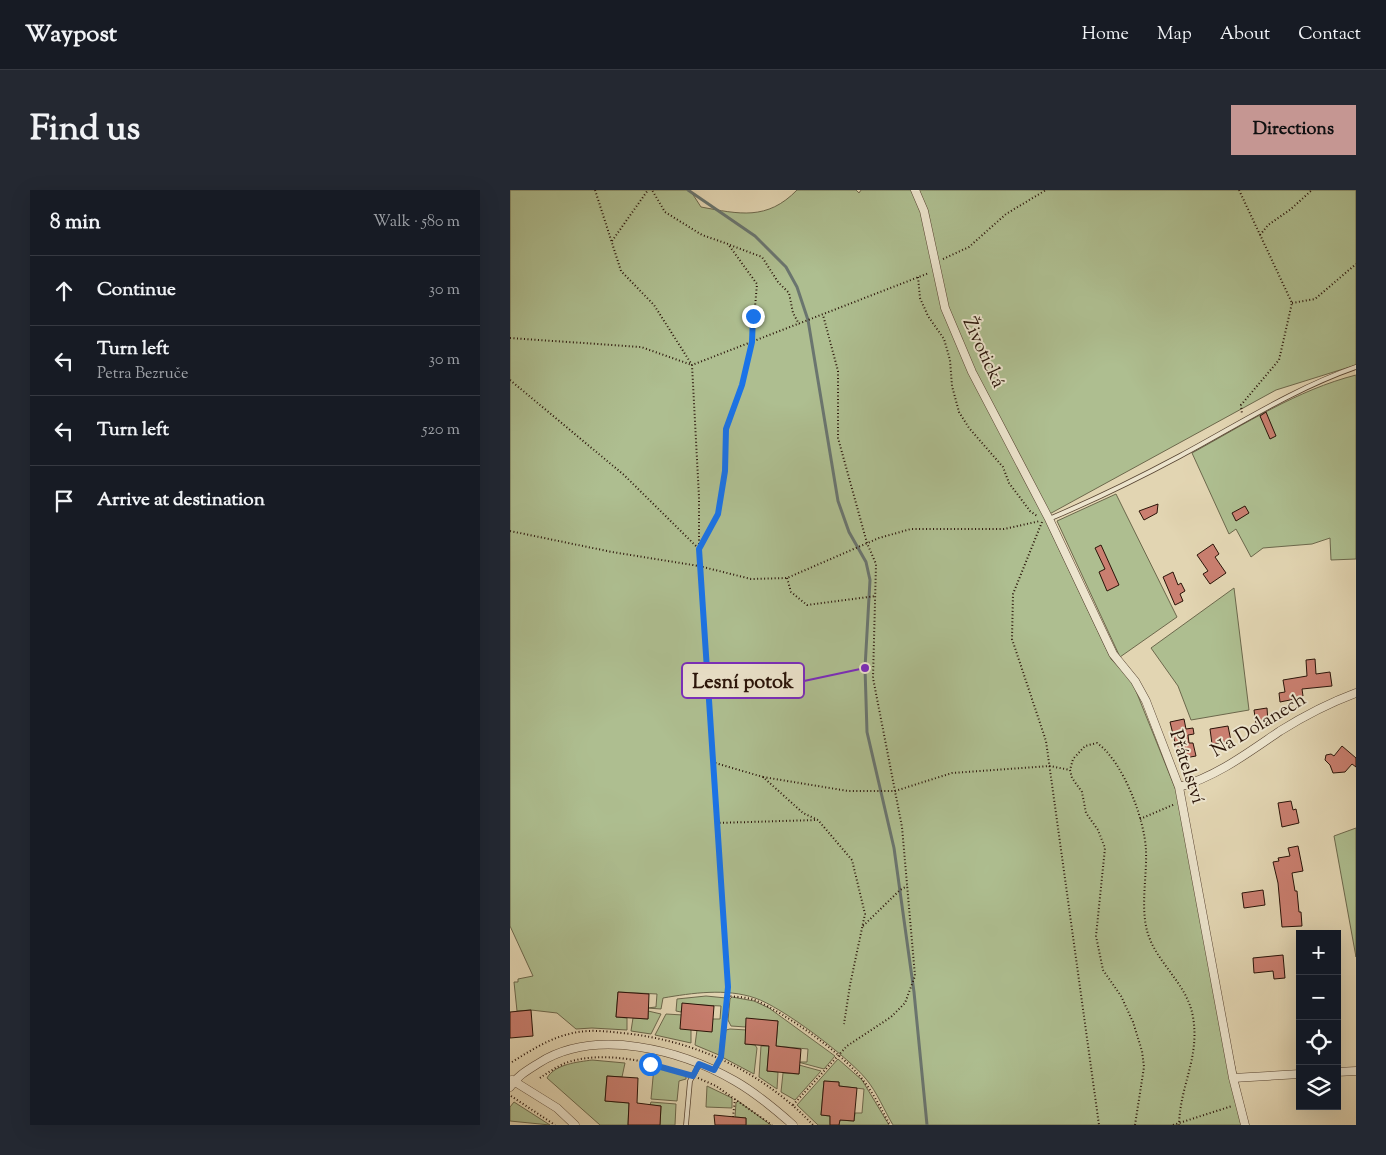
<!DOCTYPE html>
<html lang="en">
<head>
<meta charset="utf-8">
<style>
	body { margin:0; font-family:"Sorts Mill Goudy",serif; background:#242831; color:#f1f3f6 }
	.controls { position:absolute; right:15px; bottom:15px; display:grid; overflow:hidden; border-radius:0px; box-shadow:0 5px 20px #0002 }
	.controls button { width:45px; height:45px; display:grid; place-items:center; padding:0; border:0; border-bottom:1px solid #363941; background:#171b24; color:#f1f3f6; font:25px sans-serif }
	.stop { position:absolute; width:15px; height:15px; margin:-11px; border:4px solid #1a73e8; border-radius:50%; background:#fff }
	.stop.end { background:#1a73e8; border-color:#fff; box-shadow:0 1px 5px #0008 }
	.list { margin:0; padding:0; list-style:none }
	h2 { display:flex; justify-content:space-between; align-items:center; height:65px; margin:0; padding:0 20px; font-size:21px }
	h2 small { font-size:16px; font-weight:400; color:#9ea1a6 }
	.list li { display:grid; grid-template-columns:32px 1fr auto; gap:15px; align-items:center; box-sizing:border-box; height:70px; padding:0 20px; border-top:1px solid #363941 }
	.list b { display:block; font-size:19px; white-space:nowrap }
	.list p { margin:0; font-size:16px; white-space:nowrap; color:#9ea1a6 }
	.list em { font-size:16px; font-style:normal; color:#9ea1a6 }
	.icon { flex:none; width:28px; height:28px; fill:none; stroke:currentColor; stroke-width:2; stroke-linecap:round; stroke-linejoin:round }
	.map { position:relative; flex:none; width:846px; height:935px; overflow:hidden; border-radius:0px }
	header { display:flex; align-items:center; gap:30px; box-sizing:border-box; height:70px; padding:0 25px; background:#171b24; border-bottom:1px solid #363941 }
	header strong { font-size:24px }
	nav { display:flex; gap:28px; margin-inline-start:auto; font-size:18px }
	.intro { display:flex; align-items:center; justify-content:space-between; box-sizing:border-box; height:120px; padding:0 30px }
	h1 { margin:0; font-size:35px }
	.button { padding:12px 22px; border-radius:0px; background:#c59692; color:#111; font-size:18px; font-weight:700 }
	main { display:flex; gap:30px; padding:0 30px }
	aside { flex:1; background:#171b24; border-radius:0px; box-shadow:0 5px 20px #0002 }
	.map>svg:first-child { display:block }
	.green { fill:#aebe90; stroke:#6c684c }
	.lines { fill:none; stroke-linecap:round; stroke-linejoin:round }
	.stream { stroke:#6a756f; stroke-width:3 }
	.building { fill:#ca7f70; stroke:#291308 }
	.lane-casing { stroke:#574432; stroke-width:5.5 }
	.street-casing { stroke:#574432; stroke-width:9 }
	.path { stroke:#291308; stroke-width:2; stroke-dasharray:1 2.5; stroke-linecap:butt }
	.lane { stroke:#ece4cd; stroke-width:4 }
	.street { stroke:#ece4cd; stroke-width:8 }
	.route { stroke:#1a73e8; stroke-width:6 }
	.labels { text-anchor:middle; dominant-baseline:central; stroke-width:4; stroke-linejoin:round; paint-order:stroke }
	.street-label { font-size:19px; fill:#291308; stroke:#ece4cd }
	.leader { fill:none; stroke:#7b2cbf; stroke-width:2 }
	.callout-dot { fill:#7b2cbf; stroke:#ece4cd; stroke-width:2 }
	.callout { fill:#ece4cd; stroke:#7b2cbf; stroke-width:2 }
	.callout-label { font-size:20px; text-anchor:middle; font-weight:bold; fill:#291308 }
</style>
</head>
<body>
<header>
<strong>Waypost</strong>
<nav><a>Home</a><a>Map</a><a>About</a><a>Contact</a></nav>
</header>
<div class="intro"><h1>Find us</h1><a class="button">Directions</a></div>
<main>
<aside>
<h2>8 min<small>Walk · 580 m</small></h2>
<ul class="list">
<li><svg class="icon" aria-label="ahead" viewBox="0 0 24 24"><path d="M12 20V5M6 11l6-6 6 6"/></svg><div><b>Continue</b></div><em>30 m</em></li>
<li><svg class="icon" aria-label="left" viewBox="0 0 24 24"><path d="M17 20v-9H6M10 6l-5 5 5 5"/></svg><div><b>Turn left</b><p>Petra Bezruče</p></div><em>30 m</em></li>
<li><svg class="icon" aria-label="left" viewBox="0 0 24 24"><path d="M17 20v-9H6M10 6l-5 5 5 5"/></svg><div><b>Turn left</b></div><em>520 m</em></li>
<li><svg class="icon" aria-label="arrive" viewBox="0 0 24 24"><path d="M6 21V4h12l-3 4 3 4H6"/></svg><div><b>Arrive at destination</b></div></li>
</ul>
</aside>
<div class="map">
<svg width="846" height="935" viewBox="0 0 846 935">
	<rect width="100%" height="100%" fill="#e2d5b2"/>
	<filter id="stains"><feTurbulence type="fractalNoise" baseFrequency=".004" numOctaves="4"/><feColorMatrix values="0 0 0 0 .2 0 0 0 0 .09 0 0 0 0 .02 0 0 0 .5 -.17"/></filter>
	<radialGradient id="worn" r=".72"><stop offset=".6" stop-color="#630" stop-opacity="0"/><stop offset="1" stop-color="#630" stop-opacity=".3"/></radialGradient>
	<path class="green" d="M 0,0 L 180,0 L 191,17 C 229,24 257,31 287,0 L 346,0 L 349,3 L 351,0 L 846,0 L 846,175 L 766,200 L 534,327 L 601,469 L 622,491 L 667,603 L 737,935 L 383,935 C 374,920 367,902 356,889 C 337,866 272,817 245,808 C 216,798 182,803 153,808 L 151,819 L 137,818 L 146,817 L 147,804 L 108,802 L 106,827 L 117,828 L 117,840 L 82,838 L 66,839 L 47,823 L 21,820 L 7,821 L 4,792 L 8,792 L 8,789 L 23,786 L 0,736 Z
		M 846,185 L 846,369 L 821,370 L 820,348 L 802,354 L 753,358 L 741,367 L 726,339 L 719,344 L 682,263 C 735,234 787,200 846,185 Z
		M 606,304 L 667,427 L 610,467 L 547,331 Z
		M 724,398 L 739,520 L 681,530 L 668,496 L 641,458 Z
		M 846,638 L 846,767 L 824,646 Z
		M 196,806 L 216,808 L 209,865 L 185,855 L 187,840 L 202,841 L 202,829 L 210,829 L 211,816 L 173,814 L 171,822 L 166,821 L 167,809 Z
		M 222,807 L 244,811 L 259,818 L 325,866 L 314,879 L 288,872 L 297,872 L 298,859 L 266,856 L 268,831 L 237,829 L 236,837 L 221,836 L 218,830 L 220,809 Z
		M 138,821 L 151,824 L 141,844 L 121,841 L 123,828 L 138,829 Z
		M 156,824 L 173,825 L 181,840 L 181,853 L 145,845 Z
		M 220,839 L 237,840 L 235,854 L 245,855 L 247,858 L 244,884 L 212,867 L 216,840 Z
		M 251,856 L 259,856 L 257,881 L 268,882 L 267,899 L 249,887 Z
		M 328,869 L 352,890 L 379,935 L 329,935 L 330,930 L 344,931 L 345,923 L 352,923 L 354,899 L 329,896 L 329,892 L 314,891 L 311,925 L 320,926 L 320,935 L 308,935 L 287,915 Z
		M 82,870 L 115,873 L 112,887 L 97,886 L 95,911 L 119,913 L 118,935 L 90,935 L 37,888 C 45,874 68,872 82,870 Z
		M 289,875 L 311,881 L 285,910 L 271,902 L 273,883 L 289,884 Z
		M 144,877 L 176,885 L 176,889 L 169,891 L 167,911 L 141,909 Z
		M 197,896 L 222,908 L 222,918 L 196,917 Z
		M 228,911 L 261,935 L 236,935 L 236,928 L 225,927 L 226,913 Z
		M 4,912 L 40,935 L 0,931 L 0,917 Z
		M 141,912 L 166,914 L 165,935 L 150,935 L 151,916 L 140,915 Z"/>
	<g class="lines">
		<path class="stream" d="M 178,0 L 245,46 L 276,77 L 287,97 L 298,130 L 328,311 L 339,342 L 356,372 L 360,390 L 355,478 L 357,542 L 384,658 L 404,802 L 417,935"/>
	</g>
	<path class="building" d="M 756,222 L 766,246 L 760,249 L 750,226 Z
		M 648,314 L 647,323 L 634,330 L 629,321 Z
		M 735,316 L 739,323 L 726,331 L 722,323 Z
		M 703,354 L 709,364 L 705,367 L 716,383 L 700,394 L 693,384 L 698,381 L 687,365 Z
		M 591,355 L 609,395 L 597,401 L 589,382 L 595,379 L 585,358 Z
		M 663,382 L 668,395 L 671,393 L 675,401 L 670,404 L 673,411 L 665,415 L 653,387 Z
		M 805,469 L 806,484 L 820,482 L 822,496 L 792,499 L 793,506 L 790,508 L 770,512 L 769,503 L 775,502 L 773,490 L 797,486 L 796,470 Z
		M 757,518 L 758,532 L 746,534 L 744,520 Z
		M 674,529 L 676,539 L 683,538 L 684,544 L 678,545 L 679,553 L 683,553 L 686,566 L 669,569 L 660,532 Z
		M 718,536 L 721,551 L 702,554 L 700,539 Z
		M 832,556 L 846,568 L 846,577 L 842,574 L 835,582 L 823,583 L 820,575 L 815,570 L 816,565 L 821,564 L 824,566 Z
		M 781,611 L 783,620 L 786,619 L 789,633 L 772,637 L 768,613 Z
		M 788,656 L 793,681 L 782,683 L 785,701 L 787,701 L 789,722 L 791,722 L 792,736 L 772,737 L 768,693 L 763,672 L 769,671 L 768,668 L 780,666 L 778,658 Z
		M 753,700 L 755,715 L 734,718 L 732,703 Z
		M 773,765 L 775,788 L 764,789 L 763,781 L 744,783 L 743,768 Z
		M 108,802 L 139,804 L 138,829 L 106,827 Z
		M 172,813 L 204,816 L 202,842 L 170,839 Z
		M 21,820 L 23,846 L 0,848 L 0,822 Z
		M 236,828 L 268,831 L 266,856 L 291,859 L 289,884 L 257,881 L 259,856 L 235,854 Z
		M 97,886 L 128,888 L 127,913 L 151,916 L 150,935 L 118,935 L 119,913 L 95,911 Z
		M 314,891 L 329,892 L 329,896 L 347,898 L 344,931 L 330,930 L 329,935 L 320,935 L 320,926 L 311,925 Z
		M 204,925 L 236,928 L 236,935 L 205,935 Z"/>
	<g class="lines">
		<defs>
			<path id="lane" d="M 539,329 C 584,310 627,289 670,266 C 728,235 783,199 846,177
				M 176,935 L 180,891 L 189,875"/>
			<path id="street" d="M 405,0 L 414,21 L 435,118 L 462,182 L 539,329 L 603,464 L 625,491 L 636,511 L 669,597 L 723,888 L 735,935
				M 669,597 C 706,587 739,562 770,541 C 794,526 819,513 846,503
				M 827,882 L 846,881
				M 723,888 L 790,884
				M 2,890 L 47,918 L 65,935
				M 0,897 C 7,886 18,880 29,873 C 86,837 171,860 225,891 C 246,903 265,919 283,935"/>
		</defs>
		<use href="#lane" class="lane-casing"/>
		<use href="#street" class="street-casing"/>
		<path class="path" d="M 85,0 L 111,81 L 144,115 L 182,175
			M 729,0 L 782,113 L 769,170 L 731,215 L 732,224
			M 750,45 L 758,35 L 781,19 L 802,0
			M 102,51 L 138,0
			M 220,55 L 252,67 L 268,92 L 279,103 L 283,123 L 289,134
			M 433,69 L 459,57 L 496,24 L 536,0
			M 408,87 L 410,108 L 418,126 L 434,149 L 440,170 L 442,196 L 449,222 L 459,238 L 493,277 L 499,293 L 520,321 L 527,326
			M 782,113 L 805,109 L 846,74
			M 0,148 L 131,157 L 182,175
			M 0,190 L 114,285 L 189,359 L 207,324 L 215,281 L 216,239 L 232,195 L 242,152 L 247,94 L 218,54 L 192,45 L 155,22 L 142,0
			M 532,332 L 503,404 L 502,449 L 536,551 L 589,935
			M 0,341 L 102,362 L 189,376 L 241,389 L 277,388 L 369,348 L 401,339 L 494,339 L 530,331
			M 277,388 L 281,402 L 297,415 L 366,406
			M 202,572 L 253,587 L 293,623 L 308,630 L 342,670 L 355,724 L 340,795 L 334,834
			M 253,587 L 338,601 L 385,601 L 442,583 L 540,576 L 560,580
			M 630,629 L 665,614
			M 206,633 L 306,630
			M 353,736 L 390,700 L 397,696
			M 217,806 C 227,807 238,807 247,811 C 276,824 327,860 347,883 C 361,898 370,917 380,935
			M 2,872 C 20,861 38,849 59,844 C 77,839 94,841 112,843 C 185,850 253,882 303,935
			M 207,873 L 211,867 L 218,797 L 206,633 L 195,433 L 189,376 L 189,307 L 182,175 L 419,83
			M 30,888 C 37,883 45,878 53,874 C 90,859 141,872 177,883
			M 188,888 L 206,896 L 262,935
			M 1,906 L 45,935
			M 283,915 L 337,856 L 381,827 L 395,813 L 405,786 L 392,637 L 363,488 L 366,374 L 357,353 L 328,248 L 328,181 L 313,125
			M 223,927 L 225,909
			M 625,935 L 634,877 L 632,861 L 623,832 L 611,806 L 593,780 L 586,746 L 595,658 L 588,640 L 576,623 L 572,602 L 562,588 L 560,580 L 563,569 L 575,556 L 587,553 C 613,571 635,630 636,661 C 637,687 630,719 638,744 C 648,775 677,793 683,827 C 690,868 670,895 669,935
			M 663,935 L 722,916"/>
		<use href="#lane" class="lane"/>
		<use href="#street" class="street"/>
	</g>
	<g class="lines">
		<path class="route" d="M 140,874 L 183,886 L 189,874 L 204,880 L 211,867 L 218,797 L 189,359 L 208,324 L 215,281 L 216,239 L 232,195 L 242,152 L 243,126"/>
	</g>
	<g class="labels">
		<g class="street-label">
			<text transform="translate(473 163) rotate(65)">Životická</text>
			<text transform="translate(749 536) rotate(-31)">Na Dolanech</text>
			<text transform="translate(676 577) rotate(72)">Přátelství</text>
		</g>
	</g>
	<path class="leader" d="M355 478L294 491"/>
	<circle class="callout-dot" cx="355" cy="478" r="5"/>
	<rect class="callout" x="172" y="473" width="122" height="35" rx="5"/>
	<g class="callout-label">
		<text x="233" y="498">Lesní potok</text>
	</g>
	<rect width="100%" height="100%" filter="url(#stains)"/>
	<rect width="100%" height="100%" fill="url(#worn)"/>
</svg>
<div class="controls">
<button>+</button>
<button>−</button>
<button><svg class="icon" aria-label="locate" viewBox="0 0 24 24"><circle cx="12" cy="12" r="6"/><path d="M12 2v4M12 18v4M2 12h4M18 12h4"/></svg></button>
<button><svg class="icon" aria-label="layers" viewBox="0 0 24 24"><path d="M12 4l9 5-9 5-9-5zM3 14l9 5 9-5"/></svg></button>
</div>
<div class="stop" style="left:140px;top:874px"></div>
<div class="stop end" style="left:243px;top:126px"></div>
</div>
</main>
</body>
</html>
